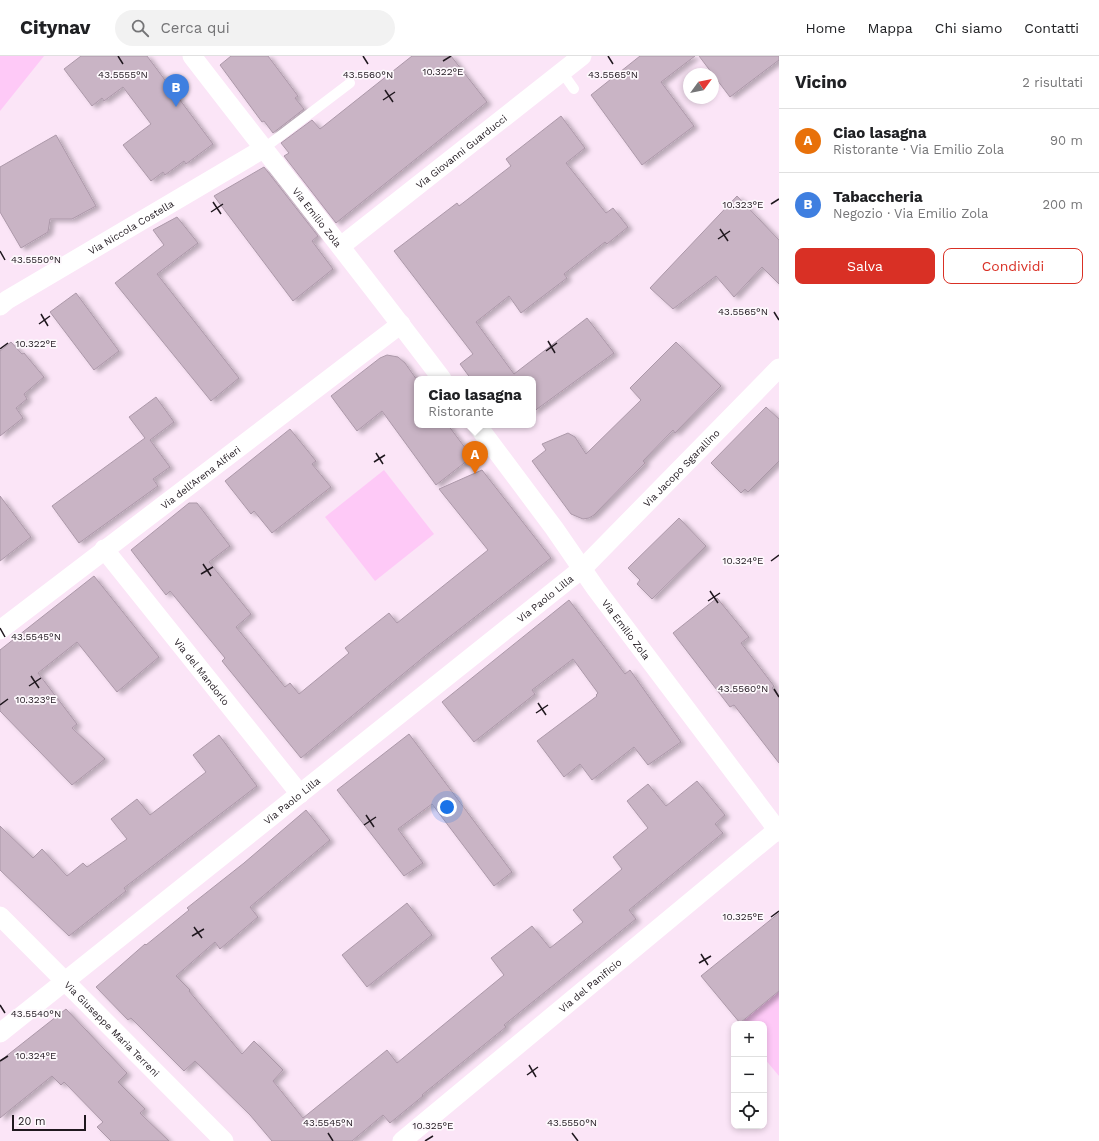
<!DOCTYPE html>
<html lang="it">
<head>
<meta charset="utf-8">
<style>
	body { margin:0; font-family:"Work Sans",sans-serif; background:#f2f2f2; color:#202124 }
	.controls { position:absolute; right:12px; bottom:12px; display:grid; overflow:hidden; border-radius:8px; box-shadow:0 2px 6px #0003 }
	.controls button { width:36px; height:36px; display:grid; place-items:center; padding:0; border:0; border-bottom:1px solid #e0e0e0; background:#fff; color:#202124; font:20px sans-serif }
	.compass { position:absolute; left:683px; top:12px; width:36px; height:36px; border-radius:50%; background:#fff; box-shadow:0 2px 6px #0003; rotate:57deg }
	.scale { position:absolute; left:12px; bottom:10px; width:74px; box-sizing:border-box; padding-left:4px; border:2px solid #1f171e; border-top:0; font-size:11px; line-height:14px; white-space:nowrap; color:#1f171e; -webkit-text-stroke:3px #fdf8fc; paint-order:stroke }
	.you { position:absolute; left:447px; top:751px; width:14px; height:14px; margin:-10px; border:3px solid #fff; border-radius:50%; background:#1a73e8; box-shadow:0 0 0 6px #1a73e833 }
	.badge { display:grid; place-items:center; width:26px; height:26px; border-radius:50%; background:#d93025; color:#fff; font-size:13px; font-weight:700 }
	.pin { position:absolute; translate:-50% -33px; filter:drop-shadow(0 1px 2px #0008) }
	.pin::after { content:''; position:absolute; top:21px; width:14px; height:12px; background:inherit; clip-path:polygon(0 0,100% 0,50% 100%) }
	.popup { position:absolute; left:414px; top:320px; width:122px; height:52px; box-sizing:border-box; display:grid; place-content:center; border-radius:8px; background:#fff; filter:drop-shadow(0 1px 3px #0005); font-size:13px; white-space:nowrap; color:#757577 }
	.popup b { font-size:15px; color:#202124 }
	.popup::after { content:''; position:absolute; left:50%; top:100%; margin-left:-8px; border:8px solid transparent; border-top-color:#fff }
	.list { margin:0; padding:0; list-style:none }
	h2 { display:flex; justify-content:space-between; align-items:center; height:52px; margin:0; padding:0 16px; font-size:17px }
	h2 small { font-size:13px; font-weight:400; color:#757577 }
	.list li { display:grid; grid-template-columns:26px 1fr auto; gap:12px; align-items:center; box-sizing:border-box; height:64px; padding:0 16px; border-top:1px solid #e0e0e0 }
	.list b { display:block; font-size:15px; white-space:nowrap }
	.list p { margin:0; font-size:13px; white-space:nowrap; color:#757577 }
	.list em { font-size:13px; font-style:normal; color:#757577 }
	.actions { display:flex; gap:8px; padding:12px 16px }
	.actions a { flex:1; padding:9px 0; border:1px solid #d93025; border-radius:8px; text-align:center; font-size:14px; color:#d93025 }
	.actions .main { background:#d93025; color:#fff }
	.icon { flex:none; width:22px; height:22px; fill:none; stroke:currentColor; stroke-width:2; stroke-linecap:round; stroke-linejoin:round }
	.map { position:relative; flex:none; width:779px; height:1085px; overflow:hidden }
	header { display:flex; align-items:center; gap:24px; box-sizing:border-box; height:56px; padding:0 20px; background:#fff; border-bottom:1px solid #e0e0e0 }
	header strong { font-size:19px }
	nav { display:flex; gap:22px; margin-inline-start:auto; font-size:14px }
	.search { width:280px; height:36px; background:#f2f2f2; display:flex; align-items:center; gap:10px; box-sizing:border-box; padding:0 14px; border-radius:22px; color:#757577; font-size:15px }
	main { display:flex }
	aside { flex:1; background:#fff }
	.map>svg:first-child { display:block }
	.green { fill:#fec9f7 }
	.building { fill:#c9b4c5; stroke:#ac98a9; filter:url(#shadow) }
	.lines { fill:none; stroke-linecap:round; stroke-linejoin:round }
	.lane { stroke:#fff; stroke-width:10 }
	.street { stroke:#fff; stroke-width:19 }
	.ticks { fill:none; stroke:#1f171e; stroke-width:1.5 }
	.labels { text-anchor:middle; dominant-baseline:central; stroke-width:3.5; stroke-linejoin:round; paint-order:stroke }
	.street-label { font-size:10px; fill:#1f171e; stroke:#fdf8fc }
	.ticks-label { font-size:10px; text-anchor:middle; fill:#1f171e; stroke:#fdf8fc; stroke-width:3.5; stroke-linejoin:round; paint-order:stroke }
</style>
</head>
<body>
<header>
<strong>Citynav</strong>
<div class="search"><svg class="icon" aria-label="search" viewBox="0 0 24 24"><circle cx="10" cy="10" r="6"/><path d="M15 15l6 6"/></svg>Cerca qui</div>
<nav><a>Home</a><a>Mappa</a><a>Chi siamo</a><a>Contatti</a></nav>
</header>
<main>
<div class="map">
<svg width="779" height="1085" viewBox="0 0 779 1085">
	<defs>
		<filter id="shadow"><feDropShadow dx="4.5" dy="2.5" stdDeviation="2" flood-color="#0004"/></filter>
	</defs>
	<rect width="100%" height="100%" fill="#fbe5f7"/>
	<path class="green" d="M 0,0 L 44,0 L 0,55 Z
		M 384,414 L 434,478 L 375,525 L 325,461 Z
		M 779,935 L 779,1020 L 764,1002 L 764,968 L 739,968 Z"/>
	<path class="building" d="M 81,0 L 147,0 L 213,88 L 186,108 L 184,105 L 165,119 L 163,116 L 151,125 L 123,89 L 151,68 L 123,31 L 104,45 L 102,42 L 92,50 L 64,13 Z
		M 231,0 L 268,0 L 298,40 L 295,42 L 304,53 L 273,77 L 264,65 L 262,66 L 220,9 Z
		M 412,0 L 451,0 L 487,46 L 336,167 L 284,100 L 289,97 L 281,87 L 312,64 L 320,73 Z
		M 640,0 L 695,0 L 661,26 L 694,70 L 642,109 L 591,39 Z
		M 699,0 L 779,0 L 779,4 L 730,41 Z
		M 561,60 L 585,92 L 566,107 L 606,157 L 613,152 L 628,171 L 607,188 L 605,186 L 564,218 L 567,222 L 521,257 L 509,240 L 476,266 L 514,318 L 587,262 L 614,297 L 533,356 L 533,323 L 471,323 L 460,308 L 473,298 L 394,195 L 457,147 L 459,150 L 511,110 L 506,103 Z
		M 56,79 L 96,150 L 72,163 L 50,163 L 48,176 L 21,192 L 0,156 L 0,111 Z
		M 264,111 L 318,180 L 312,185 L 333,213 L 293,245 L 214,140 Z
		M 737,140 L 779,184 L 779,228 L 762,211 L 734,241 L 716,220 L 673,253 L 650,232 Z
		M 177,161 L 198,187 L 157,218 L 239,322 L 211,345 L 115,227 L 164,189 L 153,174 Z
		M 76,237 L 119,295 L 94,314 L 50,256 Z
		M 11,286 L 22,298 L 24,297 L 44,321 L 24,338 L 27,343 L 16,352 L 23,362 L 0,380 L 0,295 Z
		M 676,286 L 721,330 L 675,377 L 673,374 L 643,405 L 645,407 L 594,459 L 589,462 L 583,463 L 571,458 L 532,405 L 546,394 L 542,388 L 568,377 L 575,381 L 586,398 L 641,344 L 630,332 Z
		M 387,299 L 398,301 L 405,307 L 417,324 L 417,369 L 448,369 L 472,401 L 436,429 L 382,355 L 357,375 L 331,340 L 380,302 Z
		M 156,341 L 174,366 L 150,384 L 170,411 L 153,423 L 158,430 L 79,487 L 52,450 L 145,382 L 129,361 Z
		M 766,351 L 779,363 L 779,405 L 748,436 L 745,433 L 741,437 L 711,407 Z
		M 290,373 L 316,405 L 312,408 L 331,431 L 272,477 L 254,455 L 251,458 L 225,425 Z
		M 482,414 L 551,502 L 425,600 L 301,702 L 222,605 L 225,602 L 170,535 L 166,539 L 131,494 L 189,447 L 197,447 L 230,490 L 209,506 L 251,558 L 236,571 L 285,631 L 290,627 L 299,638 L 349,597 L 345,592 L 389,557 L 397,567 L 488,494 L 439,433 Z
		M 0,440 L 31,481 L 0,505 Z
		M 679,462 L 706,490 L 652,543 L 637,528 L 640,524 L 628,512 Z
		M 94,520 L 159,601 L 117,636 L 77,586 L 38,617 L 77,668 L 72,672 L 105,703 L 72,729 L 0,655 L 0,594 Z
		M 717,542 L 749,581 L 741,587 L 774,630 L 772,632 L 779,641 L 779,707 L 734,649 L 730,651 L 673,577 Z
		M 569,544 L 625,618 L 630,614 L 681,686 L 648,709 L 634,691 L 592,724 L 580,708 L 564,721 L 537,685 L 597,640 L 596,639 L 598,637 L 573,603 L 532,634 L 535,638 L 474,686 L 442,646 Z
		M 409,678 L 512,816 L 494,830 L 432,748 L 398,773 L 423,807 L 404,820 L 337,734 Z
		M 219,679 L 257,730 L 124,832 L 126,835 L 69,880 L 0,814 L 0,770 L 33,802 L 42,793 L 67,820 L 83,807 L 87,811 L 127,783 L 111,763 L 137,743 L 150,759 L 206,716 L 193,699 Z
		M 697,725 L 725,759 L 715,768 L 723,777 L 629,854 L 636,863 L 504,969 L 506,971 L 422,1039 L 423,1040 L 390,1067 L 383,1059 L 352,1085 L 272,1085 L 250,1059 L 195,1005 L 184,1015 L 131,962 L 128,964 L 96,931 L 145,888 L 146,889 L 189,854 L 187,852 L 244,807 L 306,754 L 330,784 L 250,851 L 258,861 L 220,893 L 215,886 L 176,920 L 190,934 L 189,935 L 242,998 L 254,985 L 283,1014 L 273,1025 L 303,1062 L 387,994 L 397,1007 L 504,919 L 491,902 L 532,870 L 550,892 L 583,866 L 573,854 L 622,813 L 613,801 L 648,772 L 627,745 L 648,728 L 666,750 Z
		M 407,847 L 432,879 L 367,931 L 342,899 Z
		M 779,857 L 779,935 L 740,967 L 701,920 Z
		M 66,953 L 127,1017 L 118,1026 L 145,1053 L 140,1057 L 169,1085 L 111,1085 L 97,1071 L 103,1066 L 64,1026 L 61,1029 L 52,1020 L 0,1062 L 0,1005 Z"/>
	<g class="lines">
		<path class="lane" d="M 562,16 L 574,33
			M 263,93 L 350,27"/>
		<g class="street">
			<path id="s1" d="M 192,0 C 275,108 360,214 442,323"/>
			<path id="s2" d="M 341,190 L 582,0"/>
			<path id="s3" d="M 0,250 L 7,244 L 263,93"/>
			<path id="s4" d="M 477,369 L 554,472 L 596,533 L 779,776"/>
			<path id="s5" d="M 104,493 L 300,738"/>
			<path id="s6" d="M 0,574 L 401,268"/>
			<path id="s7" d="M 0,860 L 224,1085"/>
			<path id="s8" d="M 0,977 L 583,512 L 779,312"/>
			<path id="s9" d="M 402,1085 L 777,774"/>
		</g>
	</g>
	<path class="ticks" d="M 118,0 L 123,8M 363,0 L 368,8M 608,0 L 613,8M 443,5 L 451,0M 385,34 L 393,46M 383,44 L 395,36M 213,146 L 221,158M 771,148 L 779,143M 211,156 L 223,148M 720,173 L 728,185M 718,183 L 730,175M 0,195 L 5,204M 774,256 L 779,264M 41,258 L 48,270M 39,268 L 50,260M 548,285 L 555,297M 0,293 L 8,287M 546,295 L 557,287M 376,397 L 383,408M 374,406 L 385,399M 771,505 L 779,499M 203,508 L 211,520M 201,518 L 213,511M 710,535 L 718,547M 708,545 L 720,537M 0,572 L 5,581M 31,620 L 39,632M 29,630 L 41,622M 774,633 L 779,641M 538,647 L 546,659M 0,649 L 8,643M 536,657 L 548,649M 366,759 L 374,771M 364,769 L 376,761M 771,861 L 779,855M 194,871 L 202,882M 192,880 L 204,873M 701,898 L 708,909M 699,907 L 711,900M 0,949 L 5,957M 0,1005 L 8,1000M 529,1009 L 536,1021M 527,1019 L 538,1011M 328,1077 L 333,1085M 572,1077 L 578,1085M 425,1085 L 433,1080"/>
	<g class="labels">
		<g class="street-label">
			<text stroke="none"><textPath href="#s2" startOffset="153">Via Giovanni Guarducci</textPath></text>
			<text stroke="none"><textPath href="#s1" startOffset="204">Via Emilio Zola</textPath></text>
			<text stroke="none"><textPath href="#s3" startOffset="153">Via Niccola Costella</textPath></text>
			<text stroke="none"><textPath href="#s8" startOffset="886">Via Jacopo Sgarallino</textPath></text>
			<text stroke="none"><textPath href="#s6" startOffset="252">Via dell'Arena Alfieri</textPath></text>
			<text stroke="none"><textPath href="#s8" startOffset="697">Via Paolo Lilla</textPath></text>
			<text stroke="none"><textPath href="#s4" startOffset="253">Via Emilio Zola</textPath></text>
			<text stroke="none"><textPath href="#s5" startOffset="157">Via del Mandorlo</textPath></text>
			<text stroke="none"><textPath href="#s8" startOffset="373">Via Paolo Lilla</textPath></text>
			<text stroke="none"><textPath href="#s9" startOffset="244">Via del Panificio</textPath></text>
			<text stroke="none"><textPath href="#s7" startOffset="159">Via Giuseppe Maria Terreni</textPath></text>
		</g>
	</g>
	<g class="ticks-label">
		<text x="443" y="19">10.322°E</text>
		<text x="613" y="22">43.5565°N</text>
		<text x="123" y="22">43.5555°N</text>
		<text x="368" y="22">43.5560°N</text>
		<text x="743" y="152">10.323°E</text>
		<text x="36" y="207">43.5550°N</text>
		<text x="743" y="259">43.5565°N</text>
		<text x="36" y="291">10.322°E</text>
		<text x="743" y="508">10.324°E</text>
		<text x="36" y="584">43.5545°N</text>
		<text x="743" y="636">43.5560°N</text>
		<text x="36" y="647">10.323°E</text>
		<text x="743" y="864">10.325°E</text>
		<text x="36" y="961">43.5540°N</text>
		<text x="36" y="1003">10.324°E</text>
		<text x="328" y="1070">43.5545°N</text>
		<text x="572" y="1070">43.5550°N</text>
		<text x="433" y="1073">10.325°E</text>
	</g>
</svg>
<div class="controls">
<button>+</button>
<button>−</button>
<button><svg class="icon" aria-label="locate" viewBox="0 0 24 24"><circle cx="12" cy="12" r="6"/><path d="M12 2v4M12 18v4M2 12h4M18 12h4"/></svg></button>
</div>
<svg class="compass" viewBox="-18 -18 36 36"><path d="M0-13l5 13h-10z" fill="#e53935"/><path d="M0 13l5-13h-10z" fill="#757577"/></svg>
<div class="scale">20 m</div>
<div class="you"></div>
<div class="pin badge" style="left:475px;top:418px;background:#e8710a">A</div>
<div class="popup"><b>Ciao lasagna</b>Ristorante</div>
<div class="pin badge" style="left:176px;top:51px;background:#3f7fe0">B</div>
</div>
<aside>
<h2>Vicino<small>2 risultati</small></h2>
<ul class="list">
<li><span class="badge" style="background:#e8710a">A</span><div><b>Ciao lasagna</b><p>Ristorante · Via Emilio Zola</p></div><em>90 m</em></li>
<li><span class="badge" style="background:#3f7fe0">B</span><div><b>Tabaccheria</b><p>Negozio · Via Emilio Zola</p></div><em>200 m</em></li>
</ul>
<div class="actions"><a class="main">Salva</a><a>Condividi</a></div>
</aside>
</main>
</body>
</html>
